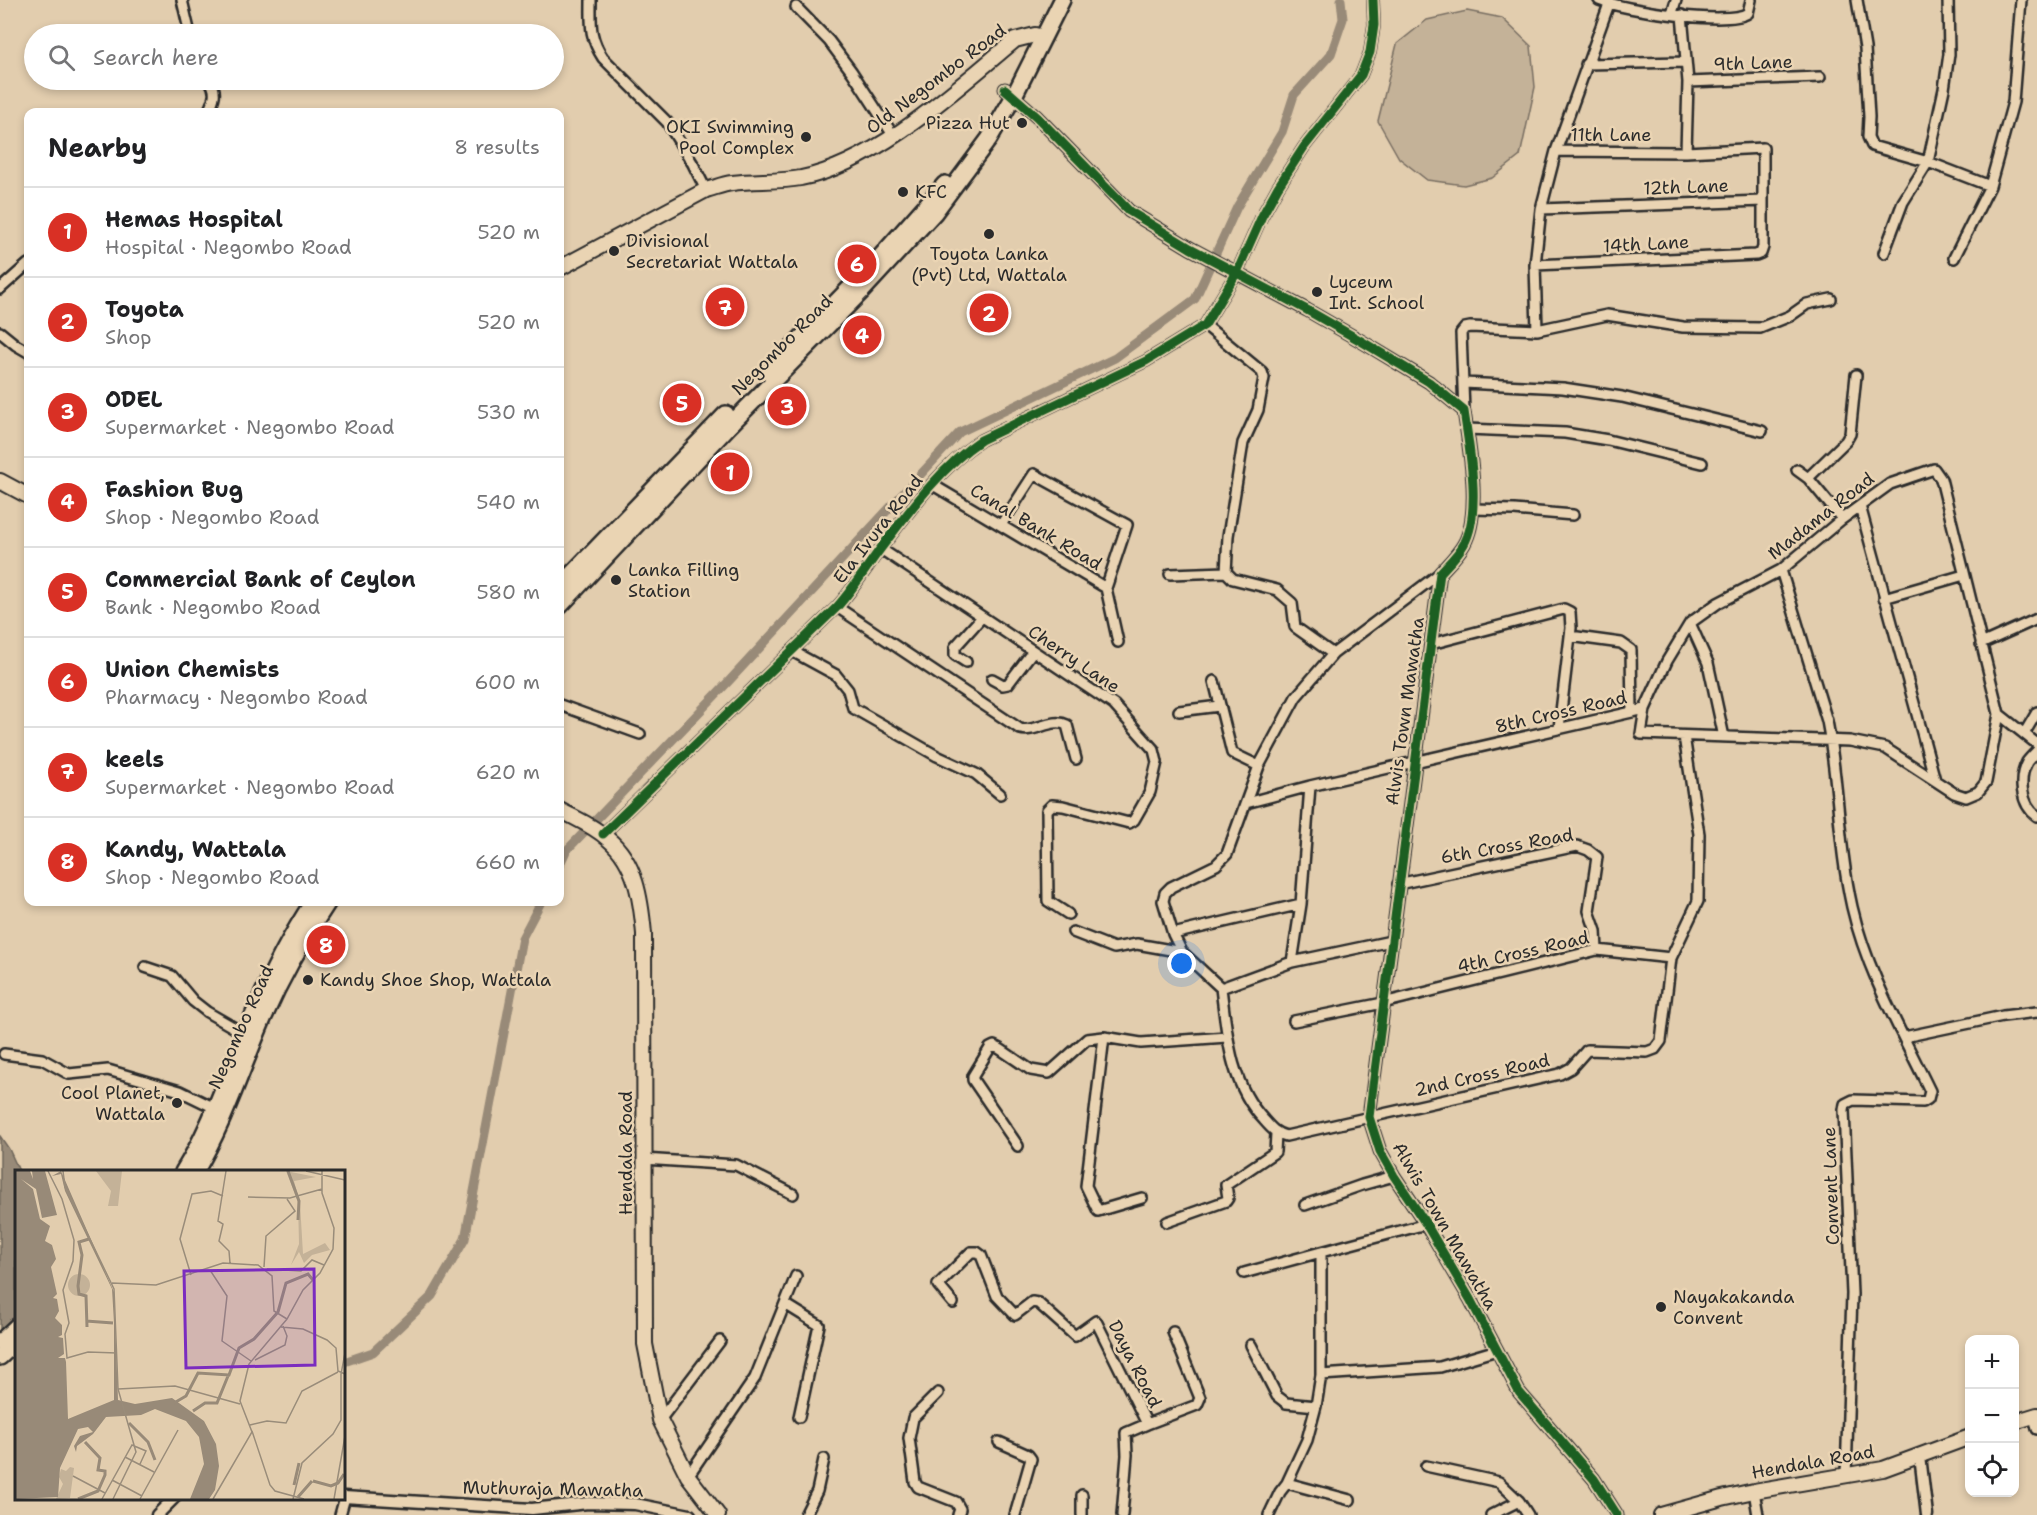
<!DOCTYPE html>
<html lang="en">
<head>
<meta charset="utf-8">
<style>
	body { margin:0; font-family:"Shantell Sans",sans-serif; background:#f6f6f6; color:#202124 }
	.controls { position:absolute; right:18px; bottom:18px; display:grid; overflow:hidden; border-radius:12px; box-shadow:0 3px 9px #0003 }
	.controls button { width:54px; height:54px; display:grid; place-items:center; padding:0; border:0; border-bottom:2px solid #e0e0e0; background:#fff; color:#202124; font:30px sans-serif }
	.you { position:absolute; left:1182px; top:964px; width:21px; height:21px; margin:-15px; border:4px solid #fff; border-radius:50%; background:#1a73e8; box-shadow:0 0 0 9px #1a73e833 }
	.badge { display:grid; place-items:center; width:39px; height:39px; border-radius:50%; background:#d93025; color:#fff; font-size:20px; font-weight:700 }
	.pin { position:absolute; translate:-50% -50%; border:3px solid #fff; box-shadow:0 2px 6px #0006 }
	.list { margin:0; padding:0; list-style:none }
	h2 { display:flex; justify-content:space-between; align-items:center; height:78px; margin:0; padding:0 24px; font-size:26px }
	h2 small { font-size:20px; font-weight:400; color:#757577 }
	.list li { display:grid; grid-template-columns:39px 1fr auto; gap:18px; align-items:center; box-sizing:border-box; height:90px; padding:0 24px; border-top:2px solid #e0e0e0 }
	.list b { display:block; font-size:22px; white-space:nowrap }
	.list p { margin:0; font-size:20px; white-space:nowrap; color:#757577 }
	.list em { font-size:20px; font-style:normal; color:#757577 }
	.icon { flex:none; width:33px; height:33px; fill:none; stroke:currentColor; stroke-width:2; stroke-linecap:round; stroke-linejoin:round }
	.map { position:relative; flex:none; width:2037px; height:1515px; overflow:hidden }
	.search { position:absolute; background:#fff; box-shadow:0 3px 9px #0003; left:24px; top:24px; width:540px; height:66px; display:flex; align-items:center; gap:15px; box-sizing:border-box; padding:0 21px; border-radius:33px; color:#757577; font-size:22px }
	.panel { position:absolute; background:#fff; box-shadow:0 3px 9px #0003; left:24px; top:108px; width:540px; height:798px; border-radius:12px }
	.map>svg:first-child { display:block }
	.green { fill:#c4b298; stroke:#786e62; stroke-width:1.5 }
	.water { fill:#988a78; stroke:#6c6459; stroke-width:1.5 }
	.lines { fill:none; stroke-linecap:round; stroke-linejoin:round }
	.canal { stroke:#988a78; stroke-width:9 }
	.minor-casing { stroke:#2b2b2b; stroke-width:14 }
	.tertiary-casing { stroke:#2b2b2b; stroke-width:15 }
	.primary-casing { stroke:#2b2b2b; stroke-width:18 }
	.trunk-casing { stroke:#2b2b2b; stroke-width:20 }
	.minor { stroke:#ead4b3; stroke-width:9 }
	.tertiary { stroke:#ead4b3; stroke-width:10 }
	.primary { stroke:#ead4b3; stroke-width:14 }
	.trunk { stroke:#ead4b3; stroke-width:15 }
	.cycleway-casing { stroke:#ead4b3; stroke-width:13 }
	.cycleway { stroke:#1b5e20; stroke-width:9 }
	.poi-dot { fill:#2b2b2b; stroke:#ead4b3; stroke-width:2 }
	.labels { text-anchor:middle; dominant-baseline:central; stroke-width:5; stroke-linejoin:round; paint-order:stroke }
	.street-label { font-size:18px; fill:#2b2b2b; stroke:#ead4b3 }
	.poi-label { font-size:18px; fill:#2b2b2b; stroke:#ead4b3; text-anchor:start }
	.inset-river { fill:none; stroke:#988a78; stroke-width:3 }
	.inset-road { fill:none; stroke:#998c7a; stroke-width:1.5 }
	.view { fill:#7b2cbf; fill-opacity:0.15; stroke:#7b2cbf; stroke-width:3 }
	.inset-edge { fill:none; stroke:#2b2b2b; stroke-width:3 }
</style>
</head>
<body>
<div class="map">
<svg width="2037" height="1515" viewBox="0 0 2037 1515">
	<rect width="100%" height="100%" fill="#e2cdae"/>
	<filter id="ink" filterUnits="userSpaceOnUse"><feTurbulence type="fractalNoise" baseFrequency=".0167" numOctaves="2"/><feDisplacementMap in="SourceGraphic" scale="12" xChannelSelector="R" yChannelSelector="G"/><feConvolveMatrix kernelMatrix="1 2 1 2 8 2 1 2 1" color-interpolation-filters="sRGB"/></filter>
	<g filter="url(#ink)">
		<path class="green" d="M 1467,11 L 1502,18 L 1531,46 L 1535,87 L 1520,156 L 1492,178 L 1464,185 L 1427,180 L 1399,158 L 1378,121 L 1397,44 L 1427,20 Z"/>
		<path class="water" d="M 0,1136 L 9,1149 L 19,1171 L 16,1172 L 16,1317 L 0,1332 Z"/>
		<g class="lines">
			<path class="canal" d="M 560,864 L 566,851 L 729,681 L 960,432 L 1115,358 L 1195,299 L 1237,207 L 1282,132 L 1294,95 L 1331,54 L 1343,19 L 1341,0
				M 344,1362 L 373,1352 L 432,1296 L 465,1239 L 522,938 L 541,902"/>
			<defs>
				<path id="minor" d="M 182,0 L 190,34
					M 591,0 C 591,24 589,37 603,58 L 667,122 L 693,164 L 706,190
					M 1599,0 C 1624,10 1728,26 1748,13 L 1751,0
					M 1857,0 L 1865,48 L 1869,117 L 1868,137 L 1872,146 L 1928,162 L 1990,186
					M 796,7 L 829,41 L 852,72 L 893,135
					M 1672,13 L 1676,0
					M 1682,15 L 1688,82 L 1686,152
					M 1586,64 L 1685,62
					M 1688,82 L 1820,77
					M 208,112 C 214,100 218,91 209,80
					M 1556,151 L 1686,152 L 1763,148 L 1763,247 L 1761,253 L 1756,255 L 1535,265 L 1541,209 L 1556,151 L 1609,4
					M 1541,209 L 1763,201
					M 1884,253 L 1903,202 L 1928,162 L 1944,89 L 1949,54 L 1948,0
					M 1954,258 L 1990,186 L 2013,102 L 2021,0
					M 1535,265 L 1537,330 L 1607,315 L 1683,327 L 1760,328 L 1790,316 L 1807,304 L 1831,299
					M 0,289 L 28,264
					M 1205,325 L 1262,372 L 1264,378 L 1258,410 L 1243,443 L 1228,536 L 1226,572
					M 0,332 L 16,345 L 28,352
					M 1464,383 L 1563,388 L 1622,397 L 1762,431
					M 1464,411 L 1461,333 L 1465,328 L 1470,327 L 1537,330
					M 1467,429 L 1565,433 L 1608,440 L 1702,463
					M 1934,469 L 1941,479 L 1999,714 L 1986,782 L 1978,792 L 1966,797 L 1954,793 L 1885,748 L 1850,741 L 1641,734 L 1645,709 L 1667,661 L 1690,623 L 1718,603 L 1781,570 L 1842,519 L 1890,484 Z
					M 1797,470 L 1808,478 L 1842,519
					M 1808,478 L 1846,441 L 1850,434 L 1856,375
					M 933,485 L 1106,588 L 1118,642
					M 1860,506 L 1935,780
					M 1473,509 L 1514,510 L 1573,515
					M 1001,525 L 1034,474 L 1127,525 L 1106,588
					M 881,549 L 1114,705 L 1154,750 L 1157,762 L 1150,792 L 1134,820 L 1129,823 L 1063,806 L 1052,805 L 1047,810 L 1048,901 L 1068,914
					M 1781,570 L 1827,721 C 1839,782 1838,845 1852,907 C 1867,972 1901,1031 1930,1091 L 1928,1099 L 1923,1102 L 1853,1100 L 1845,1104 L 1844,1110 L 1852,1294 L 1846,1475
					M 1440,573 L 1333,654 L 1296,697 L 1259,766 L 1227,854 L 1216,865 L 1171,887 L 1165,893 L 1163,901 L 1173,934 L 1182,952 L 1221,988 C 1227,1035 1230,1084 1264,1120 C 1271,1128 1275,1133 1286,1136 L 1560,1074 L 1571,1068 L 1587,1050 L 1647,1052 L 1655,1049 L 1661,1041 L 1671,958 L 1698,901 L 1699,834 L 1684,736
					M 1170,574 L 1226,572 L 1233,579 L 1277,590 L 1292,603 L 1295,627 L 1333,654
					M 1884,598 L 1964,575
					M 837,607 L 1020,729 C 1036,733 1052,717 1067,725 L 1076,759
					M 1690,623 L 1708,663 L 1724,737
					M 1570,636 L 1621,643 L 1631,650 L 1632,712
					M 1431,644 L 1564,609 L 1570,612 L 1571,628 L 1559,728
					M 1981,644 L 2037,619
					M 792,651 L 836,675 L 848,690 L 853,708 L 937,756 L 976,774 L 1000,794
					M 966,662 L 955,655 L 955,647 L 982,617
					M 992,679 L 1003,685 L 1008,684 L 1033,651
					M 1214,681 L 1232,753 L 1259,766
					M 560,705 L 640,734
					M 1179,711 L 1219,706
					M 1999,714 L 2037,744
					M 2024,734 L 2037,712
					M 2037,751 C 2034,754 2030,758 2027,762 C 2018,779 2021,805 2037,816
					M 1246,803 L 1310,786 L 1645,709
					M 603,834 L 837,607 C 854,588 866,568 881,548 C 910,510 941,467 981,440 L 1146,361 L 1205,325 L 1237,272 L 1262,216 L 1278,187 L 1304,147 L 1361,75 L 1370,52 L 1374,25 L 1373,0
					M 1398,884 L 1577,846 L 1588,850 L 1597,857 L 1589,911 L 1596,931 L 1597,950
					M 1073,932 L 1114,948 L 1137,944 L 1182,952
					M 1173,934 L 1301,904
					M 1292,962 L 1301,904 L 1310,786
					M 145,967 L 172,976 L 193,1001 L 207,1012 L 245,1034
					M 1221,988 L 1292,962 L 1391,941
					M 1294,1021 L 1383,1003 L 1597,950 L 1671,958
					M 1104,1037 L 1086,1186 L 1098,1211 L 1142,1198
					M 1904,1037 L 2003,1016 L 2037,1012
					M 4,1054 L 42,1059 L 69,1074 L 108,1070 L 180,1091 L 219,1110
					M 1018,1146 L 973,1080 L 973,1076 L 990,1048 L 994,1046 L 1000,1049 L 1031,1070 L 1049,1073 L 1087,1039 L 1104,1037 L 1141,1043 L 1227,1037
					M 643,1159 L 736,1165 L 793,1194
					M 1305,1205 L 1362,1185 L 1394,1176
					M 1167,1222 L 1226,1201 L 1228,1198 L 1226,1185 L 1275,1152 L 1276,1133
					M 1244,1273 L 1321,1252
					M 953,1303 L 938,1285 L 971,1252 L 977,1252 L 981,1255 L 997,1296 L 1015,1315 L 1032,1302 L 1038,1303 L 1075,1336 L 1096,1321 L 1147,1424 L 1126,1433 L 1127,1455 L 1122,1515
					M 785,1304 L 819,1325 L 799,1417
					M 1251,1345 L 1277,1396 L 1286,1403 L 1316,1406
					M 1321,1375 L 1440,1367 L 1497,1350
					M 938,1393 L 913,1418 L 909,1438 L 915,1482 L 918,1487 L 956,1502 L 960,1509 L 958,1515
					M 2034,1416 L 2037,1429
					M 660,1420 L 720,1341
					M 1147,1424 L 1197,1405 L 1200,1398 L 1173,1332
					M 999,1442 L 1028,1455 L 1031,1459 L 1015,1515
					M 1426,1466 L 1499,1482 L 1519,1501 L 1528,1515
					M 688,1476 L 755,1378 L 796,1276
					M 1287,1483 L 1350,1500
					M 1754,1491 L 1758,1515
					M 340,1515 L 345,1497
					M 805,1515 L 817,1491 L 824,1459
					M 1082,1515 L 1082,1495
					M 1269,1515 L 1280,1492 L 1287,1483 L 1307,1440 L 1316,1406 L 1321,1375 L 1321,1252 L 1426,1224
					M 1491,1515 L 1519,1501"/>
				<path id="tertiary" d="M 1005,89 L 1037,117 L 1129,211 L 1190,248 L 1307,310 L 1361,341 L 1429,382 L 1464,411 C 1469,447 1482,512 1464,544 C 1458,555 1448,564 1440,573 L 1369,1117 L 1380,1151 L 1394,1176 L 1426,1224 L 1470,1299 L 1519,1392 L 1594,1479 L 1617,1515
					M 1920,1456 L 1927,1515
					M 344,1497 L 532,1509 L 588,1503 L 635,1504 L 690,1515
					M 157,1515 L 174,1498"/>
				<path id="primary" d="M 560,268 L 706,190 C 714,188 723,184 732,183 C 755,180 778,182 801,178 C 877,163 956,89 1015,40 L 1035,35 L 1043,37
					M 0,481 L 28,496
					M 560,810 C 576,819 594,826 608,839 C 636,862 641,900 644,934 L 645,1344 L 660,1420 L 688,1476 L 718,1515
					M 2014,1422 L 2037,1415
					M 1661,1515 L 1722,1498 L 1754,1491 L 1883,1469 L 1970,1437"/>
				<path id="trunk" d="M 768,372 L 882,255 L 945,184
					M 560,586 L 726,414
					M 560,606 L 728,427 L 863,290 L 934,213 L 989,139 L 1014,96 L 1062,0
					M 183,1172 C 209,1131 225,1082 244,1037 C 263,990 285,944 313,902
					M 195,1172 C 224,1124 241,1070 263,1019 C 281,978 303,939 328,902
					M 0,1342 L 16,1327
					M 0,1357 L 16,1342"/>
			</defs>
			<use href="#minor" class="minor-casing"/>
			<use href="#tertiary" class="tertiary-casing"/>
			<use href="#primary" class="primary-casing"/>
			<use href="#trunk" class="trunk-casing"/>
			<use href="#minor" class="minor"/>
			<use href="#tertiary" class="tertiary"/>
			<use href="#primary" class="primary"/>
			<use href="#trunk" class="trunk"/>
			<defs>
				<path id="cycleway" d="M 1005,89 L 1037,117 L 1129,211 L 1190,248 L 1307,310 L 1361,341 L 1429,382 L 1464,411 C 1469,447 1482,512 1464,544 C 1458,555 1448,564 1440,573 L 1369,1117 L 1380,1151 L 1394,1176 L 1426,1224 L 1470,1299 L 1519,1392 L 1594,1479 L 1617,1515
					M 603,834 L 837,607 C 854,588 866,568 881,548 C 910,510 941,467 981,440 L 1146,361 L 1205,325 L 1237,272 L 1262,216 L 1278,187 L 1304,147 L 1361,75 L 1370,52 L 1374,25 L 1373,0"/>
			</defs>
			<use href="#cycleway" class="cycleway-casing"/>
			<use href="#cycleway" class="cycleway"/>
		</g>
	</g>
	<g class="poi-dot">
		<circle cx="1022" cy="123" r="6"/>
		<circle cx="806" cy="137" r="6"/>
		<circle cx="903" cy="192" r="6"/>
		<circle cx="989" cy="234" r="6"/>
		<circle cx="614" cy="251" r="6"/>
		<circle cx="1317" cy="292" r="6"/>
		<circle cx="616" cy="580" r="6"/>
		<circle cx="308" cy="980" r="6"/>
		<circle cx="177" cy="1103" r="6"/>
		<circle cx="1661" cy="1307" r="6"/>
	</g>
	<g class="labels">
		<g class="street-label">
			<text transform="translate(1753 63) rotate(-2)">9th Lane</text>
			<text transform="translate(936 79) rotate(-37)">Old Negombo Road</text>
			<text x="1611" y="135">11th Lane</text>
			<text transform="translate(1686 187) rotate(-2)">12th Lane</text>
			<text transform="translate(1646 244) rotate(-3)">14th Lane</text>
			<text transform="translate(782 345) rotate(-45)">Negombo Road</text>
			<text transform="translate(1821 516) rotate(-38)">Madama Road</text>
			<text transform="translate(1036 527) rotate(31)">Canal Bank Road</text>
			<text transform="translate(878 529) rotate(-52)">Ela Ivura Road</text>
			<text transform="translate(1074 659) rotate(34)">Cherry Lane</text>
			<text transform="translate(1405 711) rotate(-82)">Alwis Town Mawatha</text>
			<text transform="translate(1561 712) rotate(-13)">8th Cross Road</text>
			<text transform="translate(1507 846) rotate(-10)">6th Cross Road</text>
			<text transform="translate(1523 952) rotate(-13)">4th Cross Road</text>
			<text transform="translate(241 1027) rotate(-66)">Negombo Road</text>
			<text transform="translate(1482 1075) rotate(-13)">2nd Cross Road</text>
			<text transform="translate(626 1153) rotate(-90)">Hendala Road</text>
			<text transform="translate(1831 1186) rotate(-92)">Convent Lane</text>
			<text transform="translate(1445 1226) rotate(60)">Alwis Town Mawatha</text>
			<text transform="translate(1135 1364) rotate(63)">Daya Road</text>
			<text transform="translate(1813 1462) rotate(-10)">Hendala Road</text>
			<text transform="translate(553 1489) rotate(1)">Muthuraja Mawatha</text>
		</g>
		<g class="poi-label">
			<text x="1010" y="123" text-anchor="end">Pizza Hut</text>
			<text x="794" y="127" text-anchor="end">OKI Swimming<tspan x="794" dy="21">Pool Complex</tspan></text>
			<text x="915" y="192">KFC</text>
			<text x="626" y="241">Divisional<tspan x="626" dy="21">Secretariat Wattala</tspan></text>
			<text x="989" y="254" text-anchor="middle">Toyota Lanka<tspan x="989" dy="21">(Pvt) Ltd, Wattala</tspan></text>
			<text x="1329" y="282">Lyceum<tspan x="1329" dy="21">Int. School</tspan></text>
			<text x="628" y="570">Lanka Filling<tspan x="628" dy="21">Station</tspan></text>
			<text x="320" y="980">Kandy Shoe Shop, Wattala</text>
			<text x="165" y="1093" text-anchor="end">Cool Planet,<tspan x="165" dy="21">Wattala</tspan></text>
			<text x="1673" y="1297">Nayakakanda<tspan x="1673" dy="21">Convent</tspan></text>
		</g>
	</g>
	<g transform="translate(15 1170)">
		<rect width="330" height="330" fill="#e2cdae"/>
		<path d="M 81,1 L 107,1 L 103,36 L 93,36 L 96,21 ZM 271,1 L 301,7 L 279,11 L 285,33 L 288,84 L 310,73 L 315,80 L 297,85 L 289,93 L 284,82 L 276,95 L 284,74 L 283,32 ZM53 115a11 11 0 1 1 22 0a11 11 0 1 1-22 0ZM 55,297 L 59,298 L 55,328 L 41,329 L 48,314 L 44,307 L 46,299 L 51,301 Z" fill="#c4b298"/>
		<path d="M 0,1 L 15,1 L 18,9 L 17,1 L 30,1 L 42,45 L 27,48 L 21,19 L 6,9 L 18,19 L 25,49 L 35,56 L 30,71 L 37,75 L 41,89 L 36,97 L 42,124 L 38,128 L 42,129 L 44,141 L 40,148 L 47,155 L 47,165 L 43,167 L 48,168 L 49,184 L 43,188 L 50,188 L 51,192 L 53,249 L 99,230 L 99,153 L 97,119 L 50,21 L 46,4 L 37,6 L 46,1 L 99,122 L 103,230 L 120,234 L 157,228 L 189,251 L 201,274 L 204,296 L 200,320 L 194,329 L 175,329 L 189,294 L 184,267 L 171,251 L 140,239 L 126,245 L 91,247 L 78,264 L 62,276 L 61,282 L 59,276 L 65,266 L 78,262 L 73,257 L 63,259 L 45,298 L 43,327 L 0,329 Z" fill="#988a78"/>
		<path class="inset-river" d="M 273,1 L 284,31 L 283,50M 71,151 L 98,153M 72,157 L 71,126 L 64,124 L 63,116 L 67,85 L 64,72 L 74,69M 159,233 L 171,226 L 183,203 L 214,205 L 224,178 L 239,169 L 263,142 L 271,113 L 293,104 L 298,110M 178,241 L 190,233 L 202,233 L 213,206M 114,253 L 133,272 L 140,290M 298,311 L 316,316 L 323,313 L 329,304M 279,315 L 284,293M 283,327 L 297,311M 63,329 L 83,321 L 90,305 L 90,301 L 83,300 L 85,288 L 70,272"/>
		<path class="inset-road" d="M 33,1 L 47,29 L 59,70 L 58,91 L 48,120 L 54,153 L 50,164 L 52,188 L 73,182 L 102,183M 48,1 L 50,17 L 99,119 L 103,219 L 121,282 L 98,329M 211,1 L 203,51 L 208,54 L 204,71 L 214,81 L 215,93M 291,1 L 330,10M 233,27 L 275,28 L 307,19M 249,97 L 251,66 L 280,41 L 272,29M 252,99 L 286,101 L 297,90 L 309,95M 195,100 L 212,126 L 207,171 L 236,191M 176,105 L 165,69 L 177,24 L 196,21 L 208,26M 97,113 L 141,115 L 208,93 L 243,95 L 257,106 L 259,141 L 272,149M 266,157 L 288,159 L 312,170 L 321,178 L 323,201 L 330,204M 240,190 L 270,175 L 272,166 L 268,156M 330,192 L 330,222M 103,219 L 160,216 L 225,234M 235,255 L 252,251 L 271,253 L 287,221 L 323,202M 237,261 L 255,315 L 260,321 L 289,329M 110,287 L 139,302M 58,306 L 90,323M 97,310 L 127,326M 87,329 L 117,275 L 131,281 L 125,294M 125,329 L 163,260M 198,329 L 237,262 L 225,231 L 234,194 L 272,149 L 288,120 L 305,103 L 318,79 L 319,58 L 307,23 L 307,1M 278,329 L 287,293 L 318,264 L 326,250 L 326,204 L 330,183M 319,329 L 330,266"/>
		<path class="view" d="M 299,99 L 300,195 L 171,198 L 169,101 Z"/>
		<rect width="330" height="330" class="inset-edge"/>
	</g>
</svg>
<div class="controls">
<button>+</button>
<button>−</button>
<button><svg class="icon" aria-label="locate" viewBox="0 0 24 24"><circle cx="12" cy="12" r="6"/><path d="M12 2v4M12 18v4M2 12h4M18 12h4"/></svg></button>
</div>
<div class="you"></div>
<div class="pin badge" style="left:730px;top:472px">1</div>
<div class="pin badge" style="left:989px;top:313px">2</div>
<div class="pin badge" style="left:787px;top:406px">3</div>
<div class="pin badge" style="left:862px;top:335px">4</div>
<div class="pin badge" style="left:682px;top:403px">5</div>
<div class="pin badge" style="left:857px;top:264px">6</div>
<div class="pin badge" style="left:725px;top:307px">7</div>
<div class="pin badge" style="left:326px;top:945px">8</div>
<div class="search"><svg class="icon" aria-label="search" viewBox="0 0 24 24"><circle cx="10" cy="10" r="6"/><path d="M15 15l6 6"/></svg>Search here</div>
<section class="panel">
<h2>Nearby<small>8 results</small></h2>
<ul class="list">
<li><span class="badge">1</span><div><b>Hemas Hospital</b><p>Hospital · Negombo Road</p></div><em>520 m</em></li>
<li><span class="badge">2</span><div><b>Toyota</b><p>Shop</p></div><em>520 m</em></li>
<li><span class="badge">3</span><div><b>ODEL</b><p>Supermarket · Negombo Road</p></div><em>530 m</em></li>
<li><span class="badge">4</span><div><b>Fashion Bug</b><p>Shop · Negombo Road</p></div><em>540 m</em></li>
<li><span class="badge">5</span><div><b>Commercial Bank of Ceylon</b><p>Bank · Negombo Road</p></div><em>580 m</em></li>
<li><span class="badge">6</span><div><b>Union Chemists</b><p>Pharmacy · Negombo Road</p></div><em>600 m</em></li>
<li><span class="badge">7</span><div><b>keels</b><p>Supermarket · Negombo Road</p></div><em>620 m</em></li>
<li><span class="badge">8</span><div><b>Kandy, Wattala</b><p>Shop · Negombo Road</p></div><em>660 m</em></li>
</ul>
</section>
</div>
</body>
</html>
